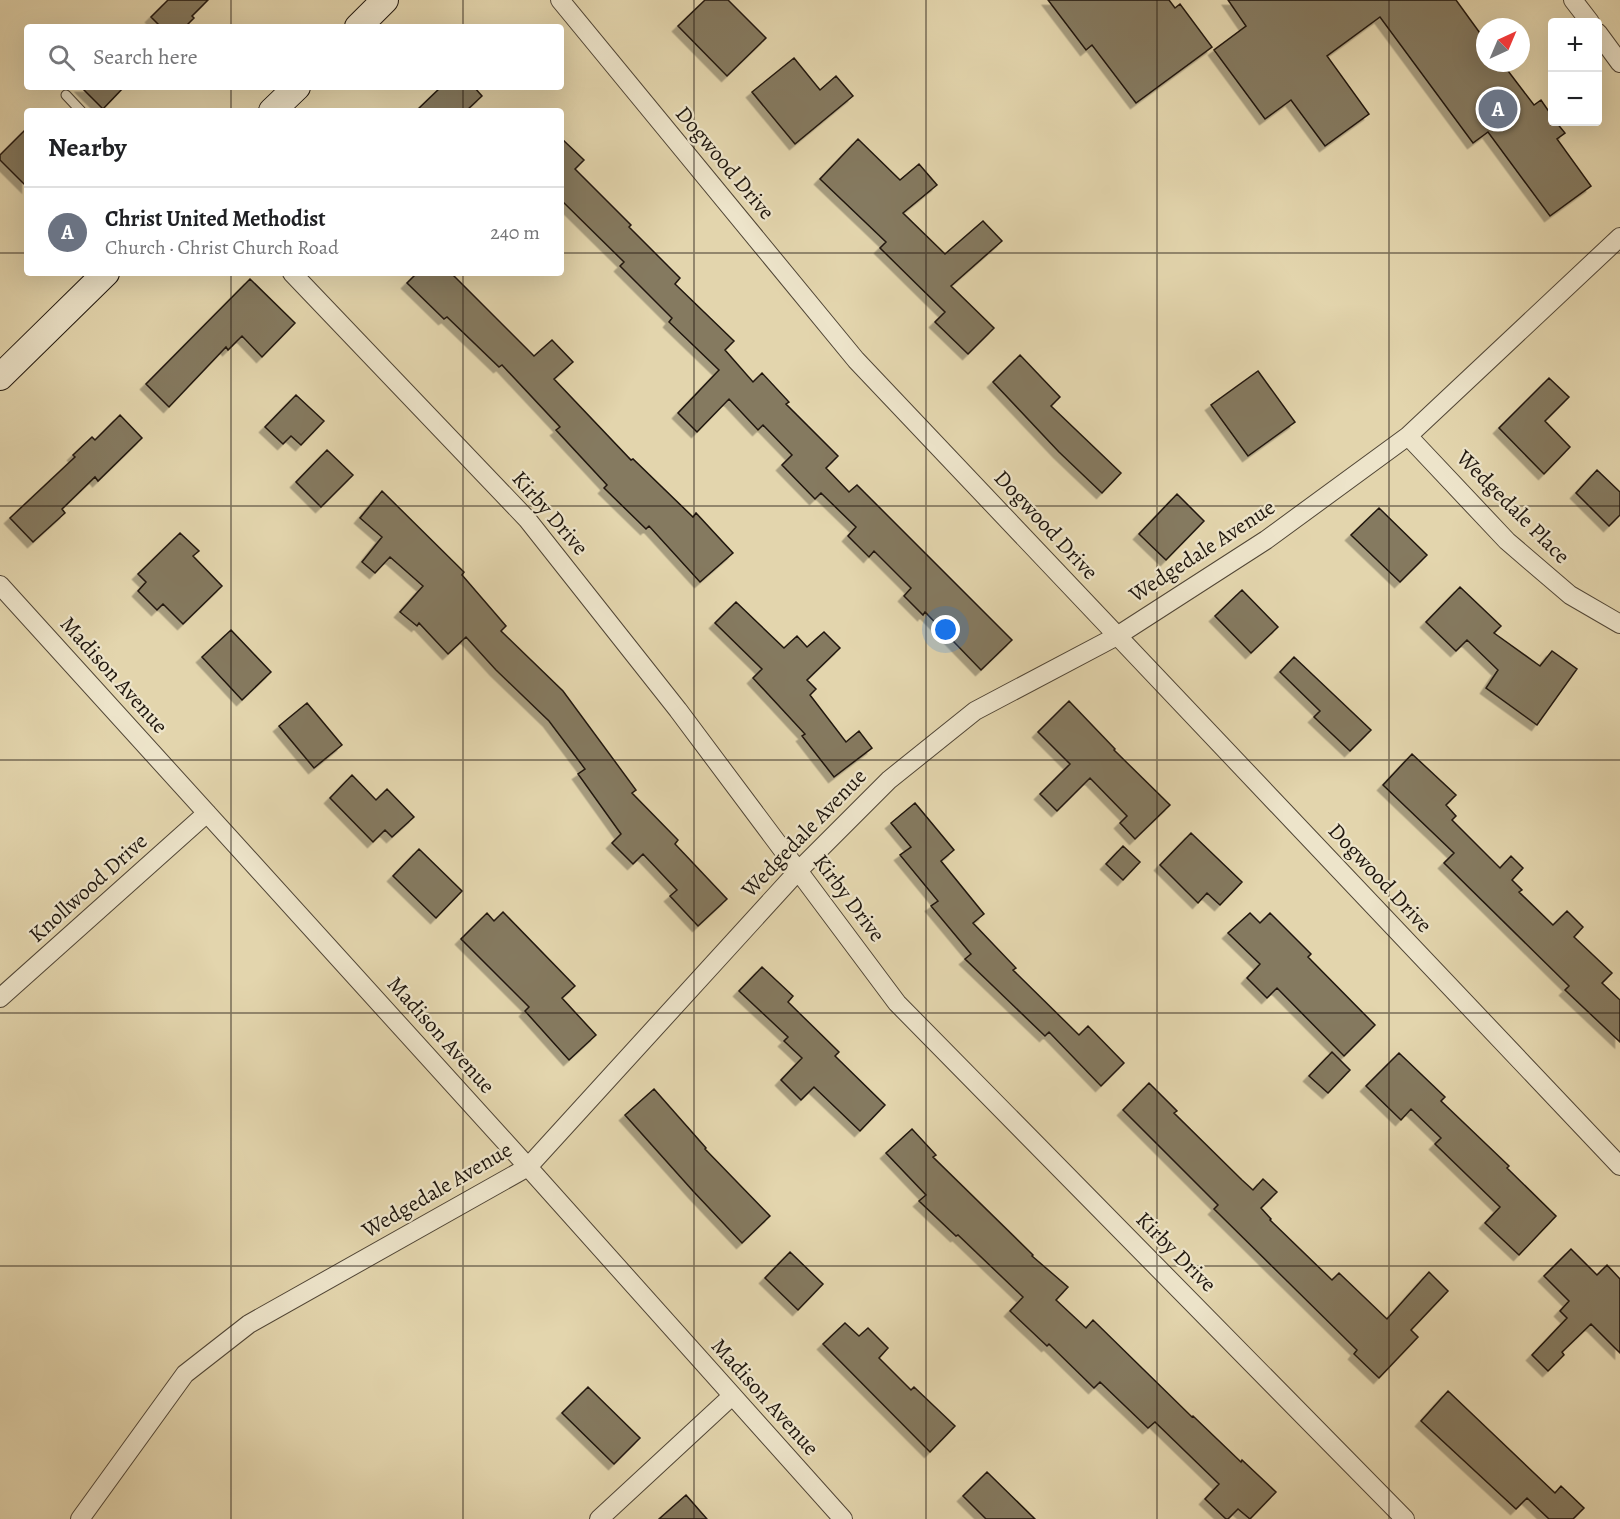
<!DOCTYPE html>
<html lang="en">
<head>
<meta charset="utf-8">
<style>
	body { margin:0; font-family:Alegreya,serif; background:#f2f2f2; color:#202124 }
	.controls { position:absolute; right:18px; top:18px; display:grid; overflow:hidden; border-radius:6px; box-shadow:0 6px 24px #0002 }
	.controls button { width:54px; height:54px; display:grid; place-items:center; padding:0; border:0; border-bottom:2px solid #e0e0e0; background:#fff; color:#202124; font:30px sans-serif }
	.compass { position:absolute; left:1476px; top:18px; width:54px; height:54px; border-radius:50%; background:#fff; box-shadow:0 6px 24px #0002; rotate:44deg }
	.you { position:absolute; left:946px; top:630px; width:21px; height:21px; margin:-15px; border:4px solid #fff; border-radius:50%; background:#1a73e8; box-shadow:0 0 0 9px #1a73e833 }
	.badge { display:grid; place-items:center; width:39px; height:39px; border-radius:50%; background:#8f2418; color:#fff; font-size:20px; font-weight:700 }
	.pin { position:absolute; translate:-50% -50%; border:3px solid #fff; box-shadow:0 2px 6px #0006 }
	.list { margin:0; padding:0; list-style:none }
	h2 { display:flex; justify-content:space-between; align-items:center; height:78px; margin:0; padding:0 24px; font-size:26px }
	h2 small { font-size:20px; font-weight:400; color:#757577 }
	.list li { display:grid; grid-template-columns:39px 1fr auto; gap:18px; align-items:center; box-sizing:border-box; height:90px; padding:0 24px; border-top:2px solid #e0e0e0 }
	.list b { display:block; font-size:22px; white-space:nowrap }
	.list p { margin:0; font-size:20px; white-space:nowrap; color:#757577 }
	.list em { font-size:20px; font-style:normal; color:#757577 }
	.icon { flex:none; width:33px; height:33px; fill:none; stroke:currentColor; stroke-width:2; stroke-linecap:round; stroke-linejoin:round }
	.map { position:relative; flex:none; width:1620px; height:1519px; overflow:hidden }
	.search { position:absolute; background:#fff; box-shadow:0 6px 24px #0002; left:24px; top:24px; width:540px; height:66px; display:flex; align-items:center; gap:15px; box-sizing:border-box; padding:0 21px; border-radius:6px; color:#757577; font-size:22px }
	.panel { position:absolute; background:#fff; box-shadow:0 6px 24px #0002; left:24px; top:108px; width:540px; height:168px; border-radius:6px }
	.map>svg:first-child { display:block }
	.building { fill:#857a61; stroke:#20170e; stroke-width:1.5; filter:url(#shadow) }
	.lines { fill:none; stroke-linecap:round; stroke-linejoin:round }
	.lane-casing { stroke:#514636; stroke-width:11 }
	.street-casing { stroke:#514636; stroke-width:20 }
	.secondary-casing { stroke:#20170e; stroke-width:28 }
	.lane { stroke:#ede4ca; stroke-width:9 }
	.street { stroke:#ede4ca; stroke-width:18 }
	.secondary { stroke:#ede4ca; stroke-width:26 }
	.grid { fill:none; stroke:#20170e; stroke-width:1.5; stroke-opacity:0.55 }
	.labels { text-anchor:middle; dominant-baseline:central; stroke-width:4.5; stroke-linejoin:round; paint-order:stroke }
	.street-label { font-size:22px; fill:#20170e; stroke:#ede4ca }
</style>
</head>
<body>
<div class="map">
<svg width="1620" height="1519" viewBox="0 0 1620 1519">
	<defs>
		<filter id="shadow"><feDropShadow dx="-5.5" dy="5.5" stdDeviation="0" flood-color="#0004"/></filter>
	</defs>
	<rect width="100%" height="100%" fill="#e3d5ad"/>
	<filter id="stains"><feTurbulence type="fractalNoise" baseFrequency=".00333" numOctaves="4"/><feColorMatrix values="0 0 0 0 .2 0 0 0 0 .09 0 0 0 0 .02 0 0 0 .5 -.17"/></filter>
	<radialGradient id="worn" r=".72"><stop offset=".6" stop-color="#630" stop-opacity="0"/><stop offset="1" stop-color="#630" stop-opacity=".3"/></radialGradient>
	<path class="building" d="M 168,0 L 208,0 L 192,16 L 194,18 L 185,27 L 161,27 L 151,17 Z
		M 705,0 L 728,0 L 766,38 L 727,76 L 678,26 Z
		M 1048,0 L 1169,0 L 1175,8 L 1180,4 L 1212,47 L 1136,103 L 1092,45 L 1086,50 Z
		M 1228,0 L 1456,0 L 1485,40 L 1485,63 L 1502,63 L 1534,105 L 1541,100 L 1552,116 L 1552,122 L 1556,122 L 1565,133 L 1557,139 L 1591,186 L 1550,216 L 1488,132 L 1473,143 L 1380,17 L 1327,56 L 1369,114 L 1325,146 L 1291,100 L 1265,119 L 1214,50 L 1246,26 Z
		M 794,58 L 820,90 L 836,76 L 853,96 L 795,144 L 752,92 Z
		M 81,87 L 124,87 L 103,109 Z
		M 441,87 L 474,87 L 482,96 L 466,111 L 416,111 Z
		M 27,128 L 27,187 L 0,160 L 0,155 Z
		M 561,138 L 584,160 L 575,169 L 631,225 L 629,227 L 680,278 L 675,284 L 734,341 L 725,350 L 753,382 L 762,373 L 789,402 L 786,404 L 838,456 L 826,468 L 849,492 L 857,485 L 1012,640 L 981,670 L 925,612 L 923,615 L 904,596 L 911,588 L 874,551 L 869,557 L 848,536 L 856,527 L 821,493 L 815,499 L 782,465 L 792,455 L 763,425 L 758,430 L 729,399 L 697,432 L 678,413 L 719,370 L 669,322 L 672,318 L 620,266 L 624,262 L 561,200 Z
		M 858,139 L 900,180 L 919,164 L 937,185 L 903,213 L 945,254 L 983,221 L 1002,241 L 951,286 L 994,328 L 968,354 L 935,322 L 945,312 L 880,248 L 886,242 L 820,179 Z
		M 417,273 L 451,273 L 534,356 L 552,340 L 573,362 L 554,379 L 631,460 L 633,459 L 693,517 L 696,513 L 733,553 L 700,582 L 649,526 L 646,529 L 604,488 L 607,485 L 556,430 L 560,427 L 502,365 L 499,367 L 447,317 L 444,319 L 407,283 Z
		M 250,279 L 295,323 L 262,357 L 242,336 L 228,350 L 226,347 L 169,407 L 146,384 Z
		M 1020,355 L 1060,397 L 1051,406 L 1121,473 L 1102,493 L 1059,452 L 993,382 Z
		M 1258,371 L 1295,422 L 1248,456 L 1211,405 Z
		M 1549,378 L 1569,397 L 1545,421 L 1570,447 L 1544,474 L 1499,428 Z
		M 296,395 L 324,421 L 301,445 L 291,436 L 283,444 L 265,427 Z
		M 120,415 L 142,438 L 98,481 L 95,477 L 62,509 L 65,513 L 33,542 L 10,518 L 75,457 L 73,455 L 92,437 L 95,440 Z
		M 327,450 L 353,475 L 321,507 L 296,482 Z
		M 1597,470 L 1620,492 L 1620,515 L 1609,526 L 1576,493 Z
		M 382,491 L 464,572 L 462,575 L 506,626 L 501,631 L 563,691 L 636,790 L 632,793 L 678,840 L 675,844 L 727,899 L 698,926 L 670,896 L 677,890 L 643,854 L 633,864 L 612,843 L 621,834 L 578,774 L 585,769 L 549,721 L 496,670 L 466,637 L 448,654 L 419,623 L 417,626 L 400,612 L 423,586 L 390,557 L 375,573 L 362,562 L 382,537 L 360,518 Z
		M 1177,494 L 1204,521 L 1166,560 L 1139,534 Z
		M 1379,508 L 1427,555 L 1400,582 L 1351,535 Z
		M 180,533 L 199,551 L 193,556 L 222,586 L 183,624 L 163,604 L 157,610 L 138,591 L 146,582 L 138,574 Z
		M 1460,587 L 1501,626 L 1494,633 L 1540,666 L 1552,651 L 1577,669 L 1537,725 L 1486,688 L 1498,670 L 1467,640 L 1456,651 L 1426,622 Z
		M 1242,590 L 1278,627 L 1251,653 L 1215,616 Z
		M 736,602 L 784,648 L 797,636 L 807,647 L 824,632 L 840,648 L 807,680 L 816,689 L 810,695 L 846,742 L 859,731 L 872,748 L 834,777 L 802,736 L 805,734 L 753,678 L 762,669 L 715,623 Z
		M 231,630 L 271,672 L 242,700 L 202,657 Z
		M 1294,657 L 1371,730 L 1350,751 L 1314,717 L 1320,711 L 1280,672 Z
		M 1069,701 L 1115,749 L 1114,750 L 1170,805 L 1135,839 L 1120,823 L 1127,816 L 1090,778 L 1057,811 L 1040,794 L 1070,764 L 1038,732 Z
		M 307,703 L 342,745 L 314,768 L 279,726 Z
		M 1412,754 L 1456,795 L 1446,805 L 1456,816 L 1452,820 L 1500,868 L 1511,856 L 1523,868 L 1512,880 L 1522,890 L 1519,892 L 1553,925 L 1567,911 L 1583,927 L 1574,937 L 1612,973 L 1602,983 L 1620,1000 L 1620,1042 L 1565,990 L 1569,986 L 1444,863 L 1454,853 L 1383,785 Z
		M 352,775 L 376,800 L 387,789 L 414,817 L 392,837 L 385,830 L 373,842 L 330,798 Z
		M 915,803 L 954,850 L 941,861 L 984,914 L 973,923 L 1016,968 L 1013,970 L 1079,1035 L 1088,1026 L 1124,1063 L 1101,1086 L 1049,1032 L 1045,1036 L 965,959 L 971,954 L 931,906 L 938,901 L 900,855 L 911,847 L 891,823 Z
		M 1191,833 L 1242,882 L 1220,905 L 1207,893 L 1198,903 L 1160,865 Z
		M 1123,846 L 1140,862 L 1123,880 L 1106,864 Z
		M 419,849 L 462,891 L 436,918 L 393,876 Z
		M 503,912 L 575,986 L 562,998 L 596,1035 L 569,1060 L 525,1011 L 529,1007 L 461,939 L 487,913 L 494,921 Z
		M 1250,913 L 1260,923 L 1270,913 L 1311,954 L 1308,957 L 1375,1025 L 1344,1056 L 1277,988 L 1267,998 L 1247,978 L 1260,964 L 1228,933 Z
		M 762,967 L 793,996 L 788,1002 L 839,1052 L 835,1056 L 885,1105 L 860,1131 L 814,1087 L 801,1100 L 781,1080 L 802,1058 L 784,1041 L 788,1037 L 739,991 Z
		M 1332,1052 L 1350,1070 L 1328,1093 L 1309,1076 Z
		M 1399,1053 L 1445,1097 L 1441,1101 L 1509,1166 L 1507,1168 L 1556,1216 L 1519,1255 L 1485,1223 L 1500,1207 L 1435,1144 L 1441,1138 L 1411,1109 L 1401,1120 L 1366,1086 Z
		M 1149,1083 L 1177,1111 L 1174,1113 L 1242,1180 L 1253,1190 L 1263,1179 L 1277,1192 L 1261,1208 L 1271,1219 L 1270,1220 L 1332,1280 L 1339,1273 L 1387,1319 L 1429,1272 L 1448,1291 L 1411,1330 L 1418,1337 L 1379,1378 L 1354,1354 L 1357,1350 L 1214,1209 L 1218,1205 L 1123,1110 Z
		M 654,1089 L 706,1148 L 705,1149 L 770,1216 L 742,1243 L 693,1191 L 625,1115 Z
		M 912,1129 L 936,1155 L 933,1157 L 1033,1255 L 1032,1256 L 1068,1287 L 1056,1300 L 1086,1328 L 1093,1320 L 1192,1417 L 1193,1416 L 1241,1462 L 1242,1460 L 1276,1492 L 1250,1519 L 1238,1509 L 1228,1519 L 1226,1519 L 1205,1499 L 1219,1484 L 1155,1422 L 1148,1428 L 1100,1382 L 1094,1388 L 1049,1344 L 1047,1346 L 1010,1311 L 1023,1297 L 958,1235 L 956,1236 L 919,1201 L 926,1195 L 886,1153 Z
		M 1571,1249 L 1597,1275 L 1607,1265 L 1620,1279 L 1620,1353 L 1591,1324 L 1562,1352 L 1564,1355 L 1548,1371 L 1532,1355 L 1567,1318 L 1560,1311 L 1569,1301 L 1544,1276 Z
		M 790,1252 L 823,1284 L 798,1310 L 765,1278 Z
		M 845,1323 L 859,1336 L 868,1328 L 888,1348 L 879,1358 L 911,1390 L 914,1387 L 955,1426 L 930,1452 L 823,1344 Z
		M 588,1387 L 640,1438 L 614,1464 L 562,1413 Z
		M 1448,1391 L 1555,1493 L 1561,1486 L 1584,1508 L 1573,1519 L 1549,1519 L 1527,1498 L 1516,1509 L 1421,1421 Z
		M 987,1472 L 1035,1519 L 986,1519 L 963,1496 Z
		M 686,1495 L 707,1519 L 659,1519 Z"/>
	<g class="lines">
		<defs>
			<path id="lane" d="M 66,95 L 81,111"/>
			<path id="street" d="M 560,0 L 856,360 L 1620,1166
				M 1573,0 L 1590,22
				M 1598,33 L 1620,63
				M 292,273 L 527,519 L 678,710 L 897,1003 L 1405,1519
				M 1408,436 L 1507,541 L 1570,595 L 1620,624
				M 0,585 L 528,1167 L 843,1519
				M 0,998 L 207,813
				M 80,1519 L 185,1374 L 249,1324 L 528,1167 L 798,871 L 889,780 L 975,711 L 1117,636 L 1266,540 L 1408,436 L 1620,237
				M 599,1519 L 732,1396"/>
			<path id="secondary" d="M 358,27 L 385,0
				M 272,111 L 297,87
				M 0,377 L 106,273"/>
		</defs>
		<use href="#lane" class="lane-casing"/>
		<use href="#street" class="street-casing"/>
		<use href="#secondary" class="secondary-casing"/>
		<use href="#lane" class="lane"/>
		<use href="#street" class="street"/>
		<use href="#secondary" class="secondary"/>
	</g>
	<path class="grid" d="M 231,0 L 231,27M 463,0 L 463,27M 694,0 L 694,1519M 926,0 L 926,1519M 1157,0 L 1157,1519M 1389,0 L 1389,1519M 231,87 L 231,111M 463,87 L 463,111M 0,253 L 27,253M 561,253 L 1620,253M 231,273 L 231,1519M 463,273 L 463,1519M 0,506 L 1620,506M 0,760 L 1620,760M 0,1013 L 1620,1013M 0,1266 L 1620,1266"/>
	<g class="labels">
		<g class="street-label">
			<text transform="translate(725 163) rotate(50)">Dogwood Drive</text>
			<text transform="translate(1513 507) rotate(45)">Wedgedale Place</text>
			<text transform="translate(550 513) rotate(49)">Kirby Drive</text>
			<text transform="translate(1046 525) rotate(47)">Dogwood Drive</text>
			<text transform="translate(1202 551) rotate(-33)">Wedgedale Avenue</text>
			<text transform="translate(114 675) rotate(48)">Madison Avenue</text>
			<text transform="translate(804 833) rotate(-46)">Wedgedale Avenue</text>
			<text transform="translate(1380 878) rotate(47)">Dogwood Drive</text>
			<text transform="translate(88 888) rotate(-42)">Knollwood Drive</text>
			<text transform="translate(849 898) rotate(53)">Kirby Drive</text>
			<text transform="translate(441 1035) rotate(48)">Madison Avenue</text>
			<text transform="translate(437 1190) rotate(-30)">Wedgedale Avenue</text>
			<text transform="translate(1176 1252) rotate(45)">Kirby Drive</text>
			<text transform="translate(765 1397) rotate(48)">Madison Avenue</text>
		</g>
	</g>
	<rect width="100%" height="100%" filter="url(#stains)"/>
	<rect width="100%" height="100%" fill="url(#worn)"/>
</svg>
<div class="controls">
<button>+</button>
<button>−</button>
</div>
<svg class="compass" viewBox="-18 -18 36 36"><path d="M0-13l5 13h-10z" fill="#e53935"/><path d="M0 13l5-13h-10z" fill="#757577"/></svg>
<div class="you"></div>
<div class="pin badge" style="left:1498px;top:109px;background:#6b7280">A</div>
<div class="search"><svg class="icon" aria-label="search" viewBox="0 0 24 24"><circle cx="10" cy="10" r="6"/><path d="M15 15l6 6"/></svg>Search here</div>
<section class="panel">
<h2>Nearby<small></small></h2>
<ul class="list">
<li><span class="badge" style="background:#6b7280">A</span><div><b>Christ United Methodist</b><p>Church · Christ Church Road</p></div><em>240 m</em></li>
</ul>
</section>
</div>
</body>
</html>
